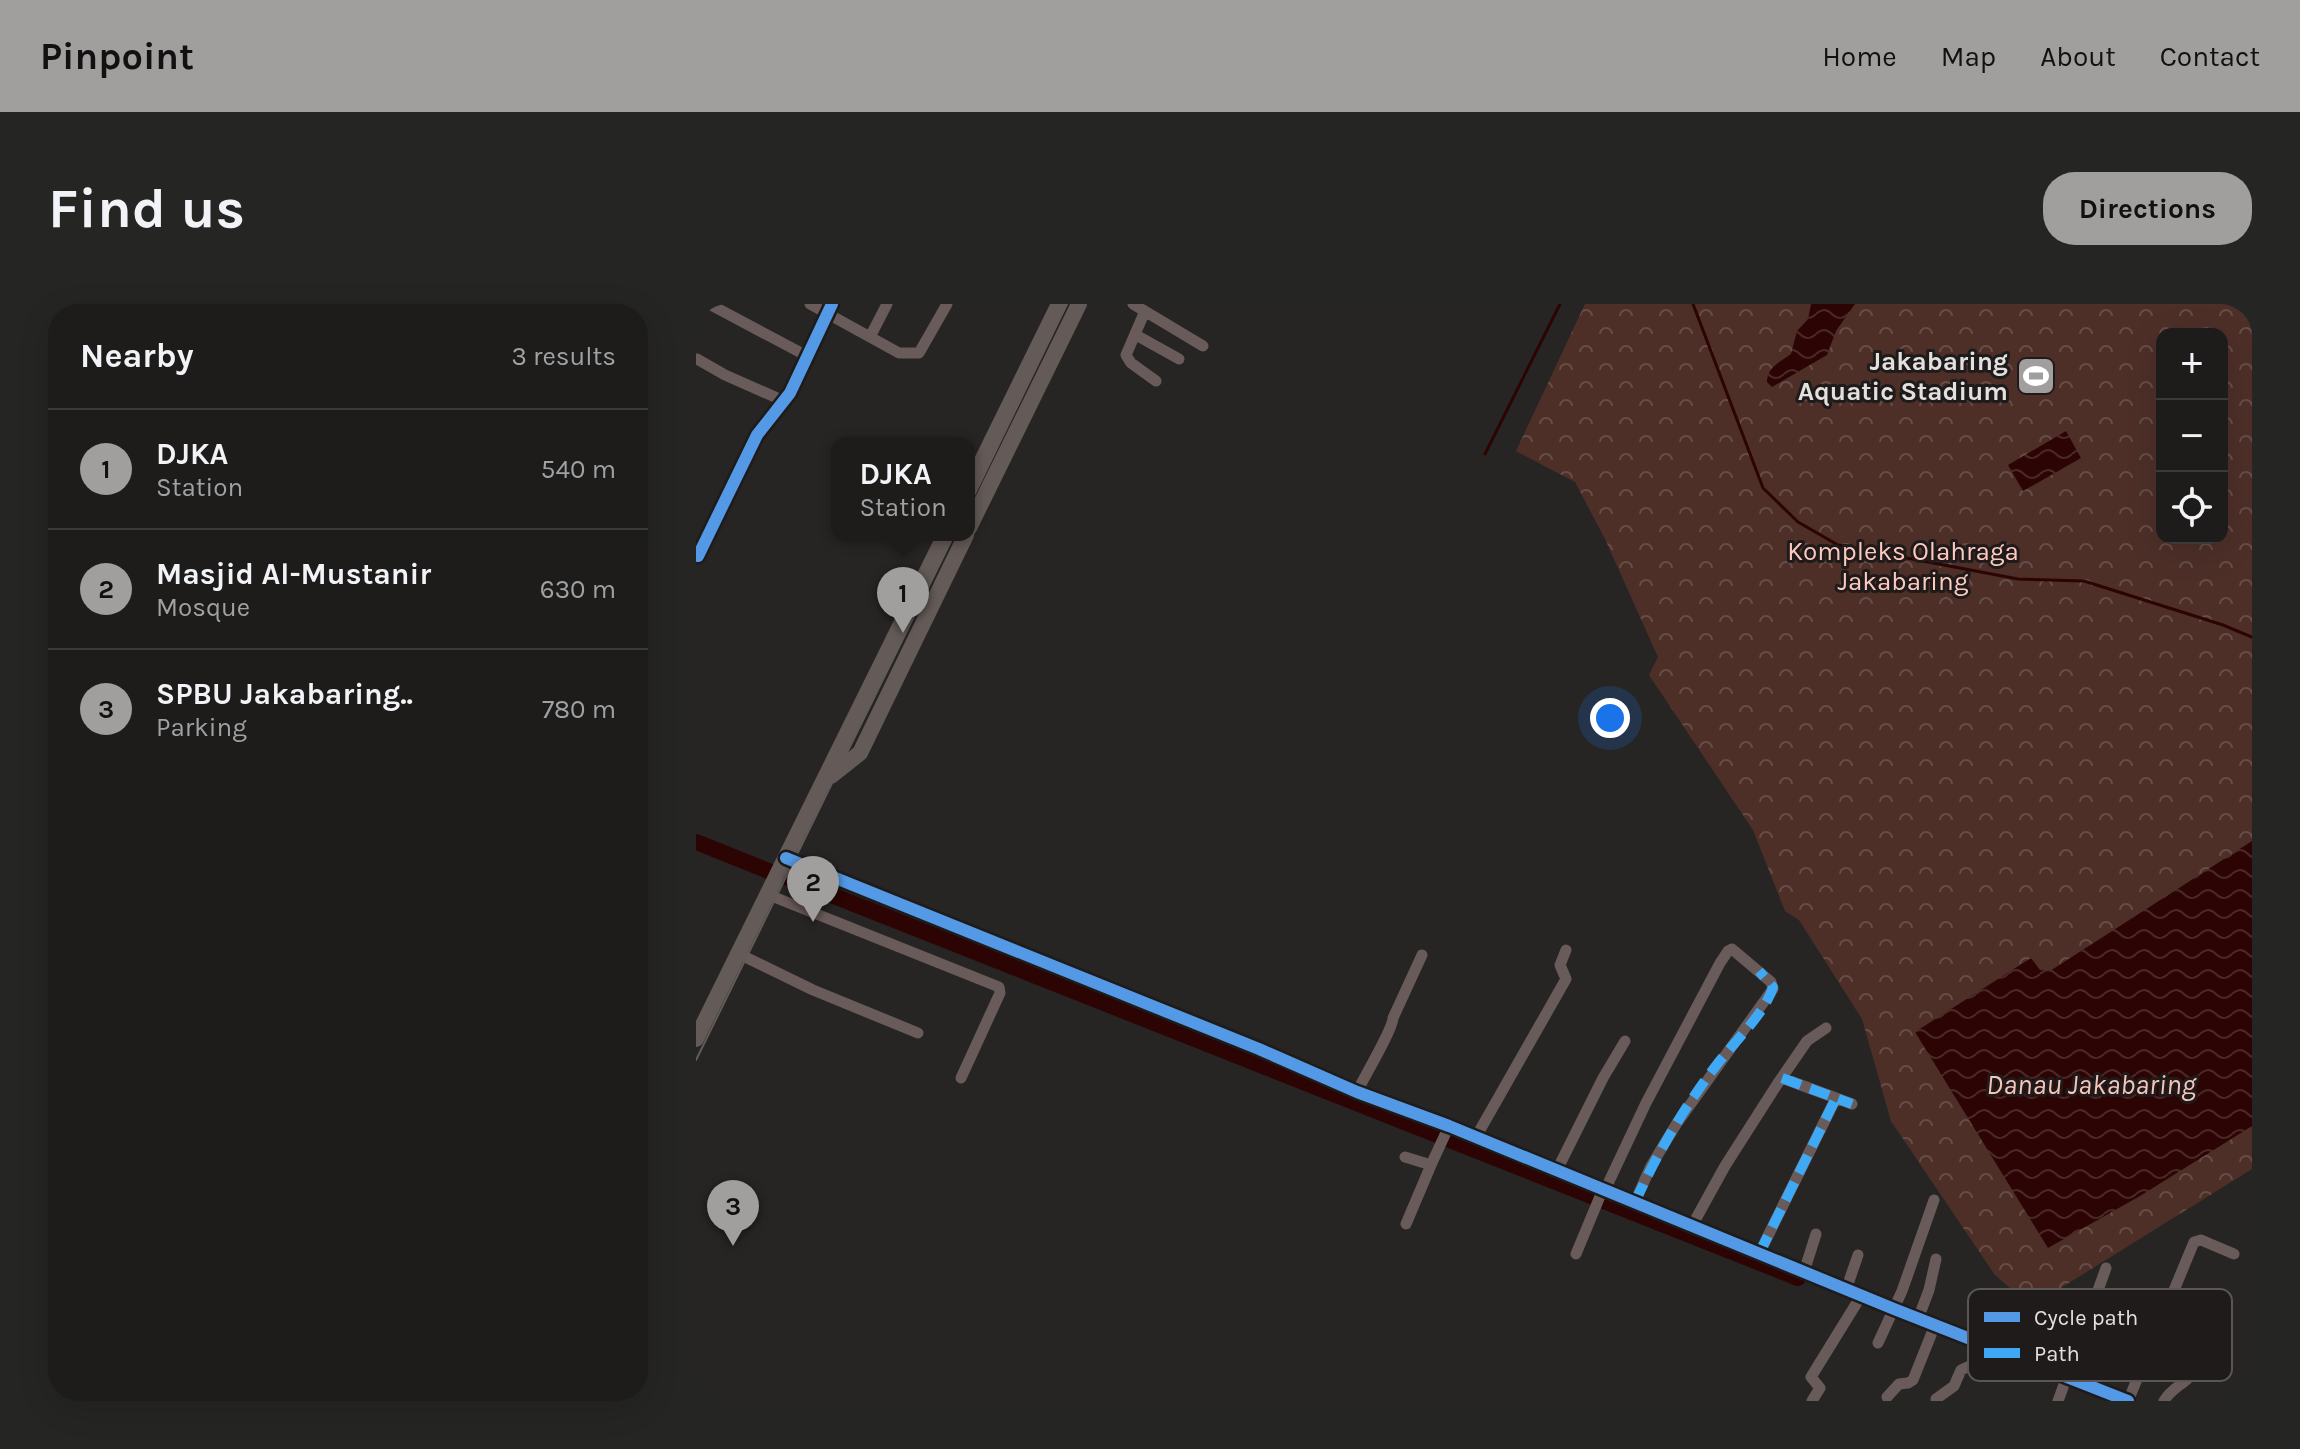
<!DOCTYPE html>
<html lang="en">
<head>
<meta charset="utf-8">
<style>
	body { margin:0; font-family:Karla,sans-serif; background:#252524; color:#f1f3f6 }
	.controls { position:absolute; right:24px; top:24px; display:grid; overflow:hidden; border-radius:16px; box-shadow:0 8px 32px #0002 }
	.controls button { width:72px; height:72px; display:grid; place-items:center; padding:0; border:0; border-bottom:2px solid #3b3a3a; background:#1d1c1b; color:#f1f3f6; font:40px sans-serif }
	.you { position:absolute; left:914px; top:414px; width:28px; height:28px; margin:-20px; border:6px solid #fff; border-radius:50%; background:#1a73e8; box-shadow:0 0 0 12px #1a73e833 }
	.badge { display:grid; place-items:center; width:52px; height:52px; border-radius:50%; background:#a19f9e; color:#111; font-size:26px; font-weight:700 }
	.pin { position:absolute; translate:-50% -66px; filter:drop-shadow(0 2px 4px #0008) }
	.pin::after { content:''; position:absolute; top:42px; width:28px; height:24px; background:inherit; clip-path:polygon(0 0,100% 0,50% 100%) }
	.popup { position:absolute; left:135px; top:133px; width:144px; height:104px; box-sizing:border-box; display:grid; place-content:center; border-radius:16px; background:#1d1c1b; filter:drop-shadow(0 2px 6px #0005); font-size:26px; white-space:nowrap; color:#a0a1a3 }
	.popup b { font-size:30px; color:#f1f3f6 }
	.popup::after { content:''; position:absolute; left:50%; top:100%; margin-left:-16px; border:16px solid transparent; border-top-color:#1d1c1b }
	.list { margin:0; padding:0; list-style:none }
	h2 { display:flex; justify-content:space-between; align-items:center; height:104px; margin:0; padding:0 32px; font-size:34px }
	h2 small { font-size:26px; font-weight:400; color:#a0a1a3 }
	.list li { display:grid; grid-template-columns:52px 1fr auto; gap:24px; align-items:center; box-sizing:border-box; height:120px; padding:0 32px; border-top:2px solid #3b3a3a }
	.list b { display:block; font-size:30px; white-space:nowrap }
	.list p { margin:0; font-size:26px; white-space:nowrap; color:#a0a1a3 }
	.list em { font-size:26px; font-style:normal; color:#a0a1a3 }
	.icon { flex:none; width:44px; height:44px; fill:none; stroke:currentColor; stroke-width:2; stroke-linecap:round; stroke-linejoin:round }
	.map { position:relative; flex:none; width:1556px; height:1097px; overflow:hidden; border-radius:32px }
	header { display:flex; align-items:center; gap:48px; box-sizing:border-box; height:112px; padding:0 40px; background:#a19f9e; color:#111 }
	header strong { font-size:38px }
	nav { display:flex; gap:44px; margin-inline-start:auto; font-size:28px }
	.intro { display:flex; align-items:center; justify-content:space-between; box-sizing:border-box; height:192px; padding:0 48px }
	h1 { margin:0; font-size:56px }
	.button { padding:20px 36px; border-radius:32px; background:#a19f9e; color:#111; font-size:28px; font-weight:700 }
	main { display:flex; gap:48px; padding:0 48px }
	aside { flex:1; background:#1d1c1b; border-radius:32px; box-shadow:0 8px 32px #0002 }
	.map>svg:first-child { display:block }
	.park { fill:url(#park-crowns); fill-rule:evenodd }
	.water { fill:url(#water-waves) }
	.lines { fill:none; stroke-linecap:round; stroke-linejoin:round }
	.stream { stroke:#2c0403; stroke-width:3 }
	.river { stroke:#2c0403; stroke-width:16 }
	.minor { stroke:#695b59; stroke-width:11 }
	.highway { stroke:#645a57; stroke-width:16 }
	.tram { stroke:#625b5a; stroke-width:2 }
	.quiet { stroke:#3fa9f5; stroke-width:10; stroke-dasharray:20 10; stroke-linecap:butt }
	.cycleway-casing { stroke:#1e1b1a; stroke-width:17 }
	.cycleway { stroke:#5399e6; stroke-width:12 }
	.labels { text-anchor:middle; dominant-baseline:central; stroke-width:6; stroke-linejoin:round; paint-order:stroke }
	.poi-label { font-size:26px; font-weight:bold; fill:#e3e1e0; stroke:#1e1b1a; text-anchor:end }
	.park-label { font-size:26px; fill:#fec9bf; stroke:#1e1b1a }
	.water-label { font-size:28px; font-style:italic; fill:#f8c3b9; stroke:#1e1b1a }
	.key { fill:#1e1b1a; stroke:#595655; stroke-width:2 }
	.key-label { font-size:22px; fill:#e3e1e0 }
</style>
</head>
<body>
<header>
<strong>Pinpoint</strong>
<nav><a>Home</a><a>Map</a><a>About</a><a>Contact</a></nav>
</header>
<div class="intro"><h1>Find us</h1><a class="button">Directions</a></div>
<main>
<aside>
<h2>Nearby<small>3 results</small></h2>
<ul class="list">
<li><span class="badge">1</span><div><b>DJKA</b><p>Station</p></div><em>540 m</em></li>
<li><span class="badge">2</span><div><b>Masjid Al-Mustanir</b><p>Mosque</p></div><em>630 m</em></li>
<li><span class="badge">3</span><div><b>SPBU Jakabaring..</b><p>Parking</p></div><em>780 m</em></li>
</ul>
</aside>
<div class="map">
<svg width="1556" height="1097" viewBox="0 0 1556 1097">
	<defs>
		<pattern id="park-crowns" width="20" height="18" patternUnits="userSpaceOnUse" patternTransform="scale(2)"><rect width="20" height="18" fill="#4d2f28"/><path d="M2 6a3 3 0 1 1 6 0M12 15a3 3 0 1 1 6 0" fill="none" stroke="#664d47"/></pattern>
		<pattern id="water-waves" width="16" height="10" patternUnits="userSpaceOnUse" patternTransform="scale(2)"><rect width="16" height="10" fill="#2c0403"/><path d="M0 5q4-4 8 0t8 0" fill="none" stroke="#4a2827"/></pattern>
	</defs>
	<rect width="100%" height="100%" fill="#272524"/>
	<path class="park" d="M 889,0 L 1556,0 L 1556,865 L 1347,995 L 1322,991 L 1299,971 L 1195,817 L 1166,715 L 1103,616 L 1089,607 L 1057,526 L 953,371 L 962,353 L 909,235 L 879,178 L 820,147 ZM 1466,30 L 1526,30 L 1526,234 L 1466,234 Z"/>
	<path class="water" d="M 1115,0 L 1159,0 L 1140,27 L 1131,51 L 1076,83 L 1071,78 C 1071,63 1084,58 1095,50 L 1101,27 L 1112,15 Z
		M 1370,127 L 1385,154 L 1327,187 L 1312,161 Z
		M 1556,537 L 1556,822 L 1444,892 L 1352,944 L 1219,728 L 1335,654 L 1344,666 L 1354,667 Z"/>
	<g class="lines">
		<path class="stream" d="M 997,0 L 1067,184 L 1102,218 L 1142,241 L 1322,275 L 1388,277 L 1527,321 L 1556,333
			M 789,150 L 864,0"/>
		<path class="river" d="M 0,538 L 75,568
			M 90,573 L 1102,974"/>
		<path class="minor" d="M 13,0 L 111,52
			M 114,0 L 203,49 L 223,49 L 251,0
			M 437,0 L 507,42
			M 449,7 L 430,51 L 435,59 L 460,77
			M 440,31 L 483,55
			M 174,33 L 191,0
			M 1,55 L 29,71 L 88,97
			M 2,252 L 61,131 L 94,89 L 136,0
			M 90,554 L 563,745 L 661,788 L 753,822 L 1198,1005 L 1432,1097
			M 73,591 L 303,683 L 304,689 L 265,774
			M 43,650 L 117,686 L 222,729
			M 1086,774 L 1156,800
			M 661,788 C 668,773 697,725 697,714 L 726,651
			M 780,833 L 870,675 L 864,661 L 870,646
			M 709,853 L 735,861 L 753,822
			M 861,866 L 907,774 L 929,737
			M 909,886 L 950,799 L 1024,659 L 1032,647 L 1036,645 L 1075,678 L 1077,685 L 981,819 L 955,862 L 939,898
			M 710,920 L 735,861
			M 997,920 L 1029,862 L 1082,779 L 1111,737 L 1130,724
			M 880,950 L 907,885
			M 1063,950 L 1140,794
			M 1108,968 L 1120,930
			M 1150,986 L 1162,951
			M 1222,1015 L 1233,986 L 1240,955
			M 1182,1039 L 1206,987 L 1238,896
			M 1309,1048 L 1326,997
			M 1398,1083 L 1412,1047
			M 1191,1093 L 1203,1080 L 1212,1079 L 1217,1076 L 1239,1021
			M 1240,1095 L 1258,1082 L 1265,1066 L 1276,1061 L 1286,1040
			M 1116,1097 L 1124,1084 L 1115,1073 L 1165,992
			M 1362,1097 L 1410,964
			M 1432,1097 L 1498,938 L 1505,936 L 1538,950
			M 1468,1097 C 1476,1083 1488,1081 1497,1069"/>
		<path class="highway" d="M 273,183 L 363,0
			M 273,224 L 383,0
			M 135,472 L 164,449 L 270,231
			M 0,735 L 249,231"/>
		<path class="tram" d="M 273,202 L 371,0
			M 0,756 L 258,231"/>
		<path class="quiet" d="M 1086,774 L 1156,800
			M 939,898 C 961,850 987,805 1019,763 C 1036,740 1069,710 1077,683 L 1063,667
			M 1063,950 L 1140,794"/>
		<defs>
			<path id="cycleway" d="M 2,252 L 61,131 L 94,89 L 136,0
				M 90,554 L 563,745 L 661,788 L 753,822 L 1198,1005 L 1432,1097"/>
		</defs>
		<use href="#cycleway" class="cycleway-casing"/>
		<use href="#cycleway" class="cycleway"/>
	</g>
	<defs>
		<symbol id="stadium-square" viewBox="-11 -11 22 22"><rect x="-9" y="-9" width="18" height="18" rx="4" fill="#a19f9e" stroke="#1e1b1a"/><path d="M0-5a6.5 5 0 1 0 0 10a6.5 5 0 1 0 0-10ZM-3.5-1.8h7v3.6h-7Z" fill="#fff"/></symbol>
	</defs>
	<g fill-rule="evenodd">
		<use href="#stadium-square" x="1318" y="50" width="44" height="44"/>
	</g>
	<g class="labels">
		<g class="poi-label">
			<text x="1312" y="57">Jakabaring<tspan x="1312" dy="30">Aquatic Stadium</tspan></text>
		</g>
		<g class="park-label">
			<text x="1207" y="247">Kompleks Olahraga<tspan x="1207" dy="30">Jakabaring</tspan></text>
		</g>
		<g class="water-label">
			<text x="1395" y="780">Danau Jakabaring</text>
		</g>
	</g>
	<rect x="1272" y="985" width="264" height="92" rx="12" class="key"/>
	<rect x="1288" y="1008" width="36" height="10" fill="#5399e6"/>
	<rect x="1288" y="1044" width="36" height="10" fill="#3fa9f5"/>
	<g class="key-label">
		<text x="1338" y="1021">Cycle path</text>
		<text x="1338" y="1057">Path</text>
	</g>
</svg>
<div class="controls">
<button>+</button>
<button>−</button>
<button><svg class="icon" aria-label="locate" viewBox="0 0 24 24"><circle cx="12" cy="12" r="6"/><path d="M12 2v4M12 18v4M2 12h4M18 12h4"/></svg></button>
</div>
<div class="you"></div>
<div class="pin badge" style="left:207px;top:329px">1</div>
<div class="popup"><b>DJKA</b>Station</div>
<div class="pin badge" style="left:117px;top:618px">2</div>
<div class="pin badge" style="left:37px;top:942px">3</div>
</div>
</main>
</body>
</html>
